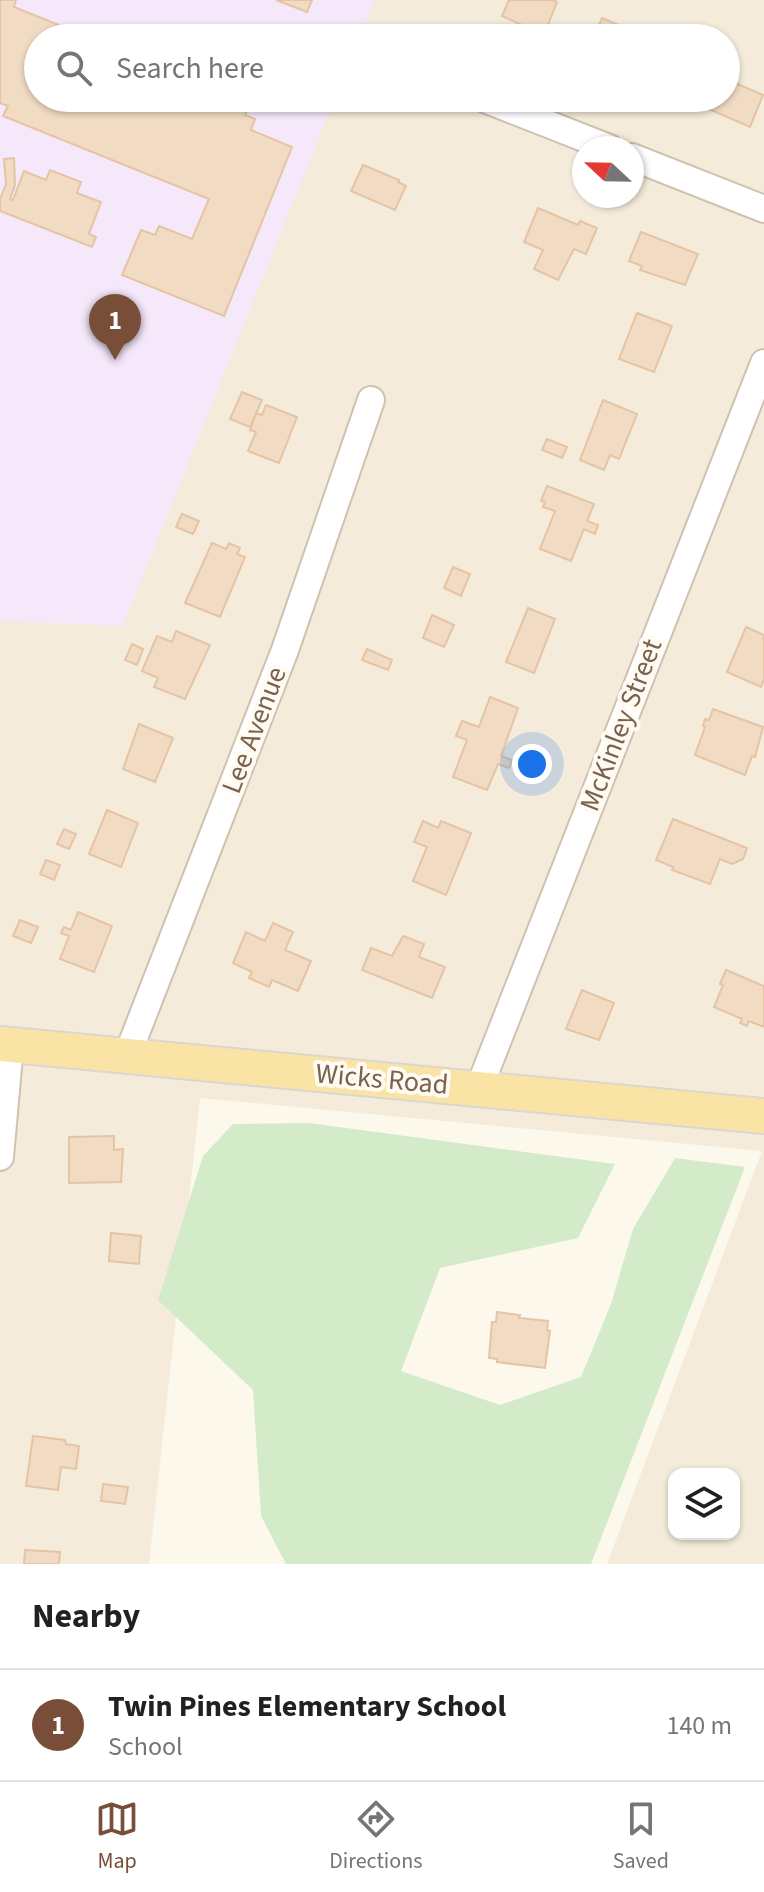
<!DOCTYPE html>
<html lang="en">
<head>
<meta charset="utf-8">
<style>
	body { margin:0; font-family:"Source Sans 3",sans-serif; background:#f6f6f6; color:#202124 }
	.controls { position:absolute; right:24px; bottom:24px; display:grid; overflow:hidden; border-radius:16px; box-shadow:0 2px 6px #0004 }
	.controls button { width:72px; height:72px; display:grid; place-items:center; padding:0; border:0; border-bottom:2px solid #e0e0e0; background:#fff; color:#202124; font:40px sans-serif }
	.compass { position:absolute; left:572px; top:136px; width:72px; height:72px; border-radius:50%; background:#fff; box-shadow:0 2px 6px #0004; rotate:292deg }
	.you { position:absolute; left:532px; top:764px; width:28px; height:28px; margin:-20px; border:6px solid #fff; border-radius:50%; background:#1a73e8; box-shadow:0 0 0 12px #1a73e833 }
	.badge { display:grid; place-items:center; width:52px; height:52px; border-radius:50%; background:#784e39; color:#fff; font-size:26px; font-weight:700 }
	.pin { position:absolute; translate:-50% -66px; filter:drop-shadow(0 2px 4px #0008) }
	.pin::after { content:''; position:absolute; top:42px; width:28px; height:24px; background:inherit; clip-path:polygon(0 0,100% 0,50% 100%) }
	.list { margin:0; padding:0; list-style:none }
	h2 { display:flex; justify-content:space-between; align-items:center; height:104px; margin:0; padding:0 32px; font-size:34px }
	h2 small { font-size:26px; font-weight:400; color:#757577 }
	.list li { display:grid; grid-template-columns:52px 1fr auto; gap:24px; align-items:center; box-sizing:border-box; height:112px; padding:0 32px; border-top:2px solid #e0e0e0 }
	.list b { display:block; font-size:30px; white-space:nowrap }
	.list p { margin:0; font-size:26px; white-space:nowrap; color:#757577 }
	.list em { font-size:26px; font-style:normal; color:#757577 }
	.icon { flex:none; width:44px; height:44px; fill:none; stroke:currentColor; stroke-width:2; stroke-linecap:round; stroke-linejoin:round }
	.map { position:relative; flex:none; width:764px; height:1564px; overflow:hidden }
	.search { position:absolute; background:#fff; box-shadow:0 2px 6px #0004; left:24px; right:24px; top:24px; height:88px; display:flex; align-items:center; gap:20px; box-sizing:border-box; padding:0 28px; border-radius:44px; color:#757577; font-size:30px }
	.sheet { height:216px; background:#fff }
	nav { display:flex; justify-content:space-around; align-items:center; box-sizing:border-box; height:112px; border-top:2px solid #e0e0e0; background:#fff; font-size:22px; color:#757577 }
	nav a { display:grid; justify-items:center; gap:4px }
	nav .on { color:#784e39 }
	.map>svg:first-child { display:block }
	.residential { fill:#f4ebda; fill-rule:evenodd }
	.education { fill:#f5e8fa }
	.green { fill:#d3ebc9 }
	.building { fill:#f2dbc3; stroke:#e5c4a4; stroke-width:2 }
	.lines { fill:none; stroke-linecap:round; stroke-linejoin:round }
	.minor-casing { stroke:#d0c1b0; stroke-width:30 }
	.major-casing { stroke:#dcd6d1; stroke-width:38 }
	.minor { stroke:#fff; stroke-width:26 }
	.major { stroke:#f9e4a6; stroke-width:34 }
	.labels { text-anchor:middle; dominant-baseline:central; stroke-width:8; stroke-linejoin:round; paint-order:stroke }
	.street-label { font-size:28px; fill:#79624e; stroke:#fffbf2 }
</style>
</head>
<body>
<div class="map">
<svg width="764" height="1564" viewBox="0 0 764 1564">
	<rect width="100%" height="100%" fill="#fdf8ec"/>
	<path class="residential" d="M 0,0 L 764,0 L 764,1564 L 607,1564 L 762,1151 L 200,1098 L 149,1564 L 0,1564 ZM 38,38 L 726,38 L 726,98 L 38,98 ZM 584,148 L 632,148 L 632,196 L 584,196 ZM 674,1474 L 734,1474 L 734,1534 L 674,1534 Z"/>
	<path class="education" d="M 0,0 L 375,0 L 360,38 L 38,38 L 38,98 L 335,98 L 123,626 L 0,621 Z"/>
	<path class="green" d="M 309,1123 L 615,1164 L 578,1238 L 440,1268 L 401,1371 L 500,1405 L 581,1377 L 611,1304 L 633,1229 L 675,1158 L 745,1167 L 591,1564 L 286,1564 L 261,1516 L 253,1390 L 158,1300 L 203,1156 L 233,1124 Z"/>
	<path class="building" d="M 0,0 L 16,0 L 14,7 L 91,38 L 38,38 L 38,98 L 239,98 L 250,103 L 245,115 L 255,119 L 251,130 L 292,147 L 224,316 L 122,275 L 141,230 L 155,235 L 159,226 L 192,239 L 209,199 L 3,116 L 8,106 L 0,103 Z
		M 276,0 L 312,0 L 307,12 Z
		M 509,0 L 552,0 L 557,2 L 544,35 L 502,16 Z
		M 602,18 L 642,35 L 641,38 L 593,38 Z
		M 726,79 L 763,95 L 750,127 L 704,107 L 707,98 L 726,98 Z
		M 14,158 L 15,185 L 10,199 L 13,200 L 24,171 L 46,180 L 50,170 L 81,182 L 77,193 L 101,202 L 89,234 L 96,237 L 92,247 L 0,211 L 0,199 L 6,184 L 4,159 Z
		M 363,165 L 399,180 L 398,182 L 406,186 L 395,210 L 351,191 Z
		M 538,208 L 578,225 L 580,221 L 597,228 L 586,254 L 574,249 L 558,280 L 534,269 L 543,250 L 524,242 Z
		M 641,232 L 698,254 L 685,285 L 640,270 L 642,266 L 629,261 Z
		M 637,313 L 672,326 L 654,372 L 619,359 Z
		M 242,392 L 262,400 L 250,427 L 230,419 Z
		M 603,400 L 637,414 L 619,459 L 610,455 L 604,470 L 580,460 Z
		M 266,405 L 297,417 L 279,463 L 248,451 L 256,432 L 250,430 L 256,413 L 262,415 Z
		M 547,439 L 567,447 L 562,458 L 542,450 Z
		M 547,486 L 594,504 L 587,521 L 598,525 L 595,534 L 584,529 L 571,561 L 540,549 L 555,511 L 543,507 L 545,502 L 541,501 Z
		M 182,514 L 199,521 L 193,534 L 176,527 Z
		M 212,543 L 226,549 L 229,543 L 240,548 L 237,554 L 245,557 L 220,617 L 185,603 Z
		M 453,567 L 470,574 L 461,596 L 444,588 Z
		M 528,608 L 555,619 L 534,673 L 506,662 Z
		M 432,615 L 454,625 L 444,647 L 423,638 Z
		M 746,627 L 764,635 L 764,678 L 761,687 L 727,672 Z
		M 176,631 L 210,645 L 185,699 L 154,687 L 158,678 L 142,671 L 157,636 L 172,642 Z
		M 132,644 L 143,649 L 137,665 L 125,660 Z
		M 367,649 L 392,660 L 388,670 L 362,660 Z
		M 490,697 L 518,708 L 501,756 L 512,760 L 509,768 L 498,764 L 487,790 L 453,777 L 467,740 L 456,736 L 462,721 L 479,727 Z
		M 713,709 L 763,727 L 755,757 L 752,756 L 745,775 L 695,755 L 705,727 L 703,726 L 705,719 L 709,720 Z
		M 139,724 L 173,738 L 155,782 L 123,769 Z
		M 107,810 L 138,823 L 121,867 L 89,854 Z
		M 673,819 L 747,848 L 743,859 L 732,864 L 720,859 L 710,884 L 672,870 L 673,867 L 656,860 Z
		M 423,821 L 438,828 L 441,821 L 471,833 L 446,895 L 413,881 L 427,847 L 414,842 Z
		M 64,829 L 76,834 L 69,849 L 57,844 Z
		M 46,860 L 60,865 L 54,880 L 40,874 Z
		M 78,912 L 112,926 L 94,972 L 60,959 L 69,936 L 61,933 L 64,927 L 71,930 Z
		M 20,920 L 38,927 L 31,943 L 13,936 Z
		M 273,923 L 293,932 L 285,950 L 311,961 L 298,991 L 272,980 L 269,987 L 249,978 L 252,972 L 233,963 L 246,932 L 265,941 Z
		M 403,936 L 424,944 L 419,957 L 445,967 L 432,998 L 362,970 L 371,948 L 392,956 Z
		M 726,970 L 764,986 L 764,1027 L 749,1021 L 747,1026 L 740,1023 L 742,1019 L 714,1007 L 723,985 L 720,984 Z
		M 582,990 L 614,1003 L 599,1040 L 566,1029 Z
		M 114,1136 L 114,1150 L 123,1149 L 121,1182 L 69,1183 L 69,1137 Z
		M 111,1233 L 141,1236 L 139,1264 L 109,1261 Z
		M 497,1312 L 520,1315 L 519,1318 L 548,1321 L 547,1330 L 550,1331 L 545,1368 L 497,1362 L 497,1359 L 489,1358 L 492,1322 L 496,1322 Z
		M 33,1436 L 65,1440 L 66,1444 L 79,1446 L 76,1469 L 61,1467 L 58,1490 L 26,1486 Z
		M 103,1484 L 128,1487 L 125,1504 L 101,1501 Z
		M 25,1550 L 60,1552 L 59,1564 L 24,1564 Z"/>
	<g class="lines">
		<defs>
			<path id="minor" d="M 482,98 L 609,148
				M 632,157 L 764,209
				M 127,1056 L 285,650 L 371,400
				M 479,1088 L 764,363
				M 0,1157 L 10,1045"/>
			<path id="major" d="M 0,1044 L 764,1116"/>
		</defs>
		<use href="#minor" class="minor-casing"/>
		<use href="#major" class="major-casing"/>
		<use href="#minor" class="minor"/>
		<use href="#major" class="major"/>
	</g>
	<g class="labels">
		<g class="street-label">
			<text transform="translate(621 725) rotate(-69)">McKinley Street</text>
			<text transform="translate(254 730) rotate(-69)">Lee Avenue</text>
			<text transform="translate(382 1079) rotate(5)">Wicks Road</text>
		</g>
	</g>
</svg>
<div class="controls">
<button><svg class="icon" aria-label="layers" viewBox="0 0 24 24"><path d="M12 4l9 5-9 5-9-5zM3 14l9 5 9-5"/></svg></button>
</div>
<svg class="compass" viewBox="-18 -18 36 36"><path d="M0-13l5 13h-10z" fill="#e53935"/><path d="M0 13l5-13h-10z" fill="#757577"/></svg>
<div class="you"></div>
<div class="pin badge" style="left:115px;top:360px">1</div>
<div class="search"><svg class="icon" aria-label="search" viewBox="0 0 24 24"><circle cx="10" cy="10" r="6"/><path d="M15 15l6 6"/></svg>Search here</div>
</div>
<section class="sheet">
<h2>Nearby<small></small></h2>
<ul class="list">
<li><span class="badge">1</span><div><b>Twin Pines Elementary School</b><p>School</p></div><em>140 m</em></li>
</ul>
</section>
<nav>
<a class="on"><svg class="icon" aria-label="map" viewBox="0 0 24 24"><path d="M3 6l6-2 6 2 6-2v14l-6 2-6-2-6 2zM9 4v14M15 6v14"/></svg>Map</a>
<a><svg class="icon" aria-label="directions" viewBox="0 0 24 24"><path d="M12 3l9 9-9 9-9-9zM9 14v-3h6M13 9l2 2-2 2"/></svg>Directions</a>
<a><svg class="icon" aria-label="saved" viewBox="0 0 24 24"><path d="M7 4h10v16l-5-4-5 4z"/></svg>Saved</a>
</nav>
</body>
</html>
